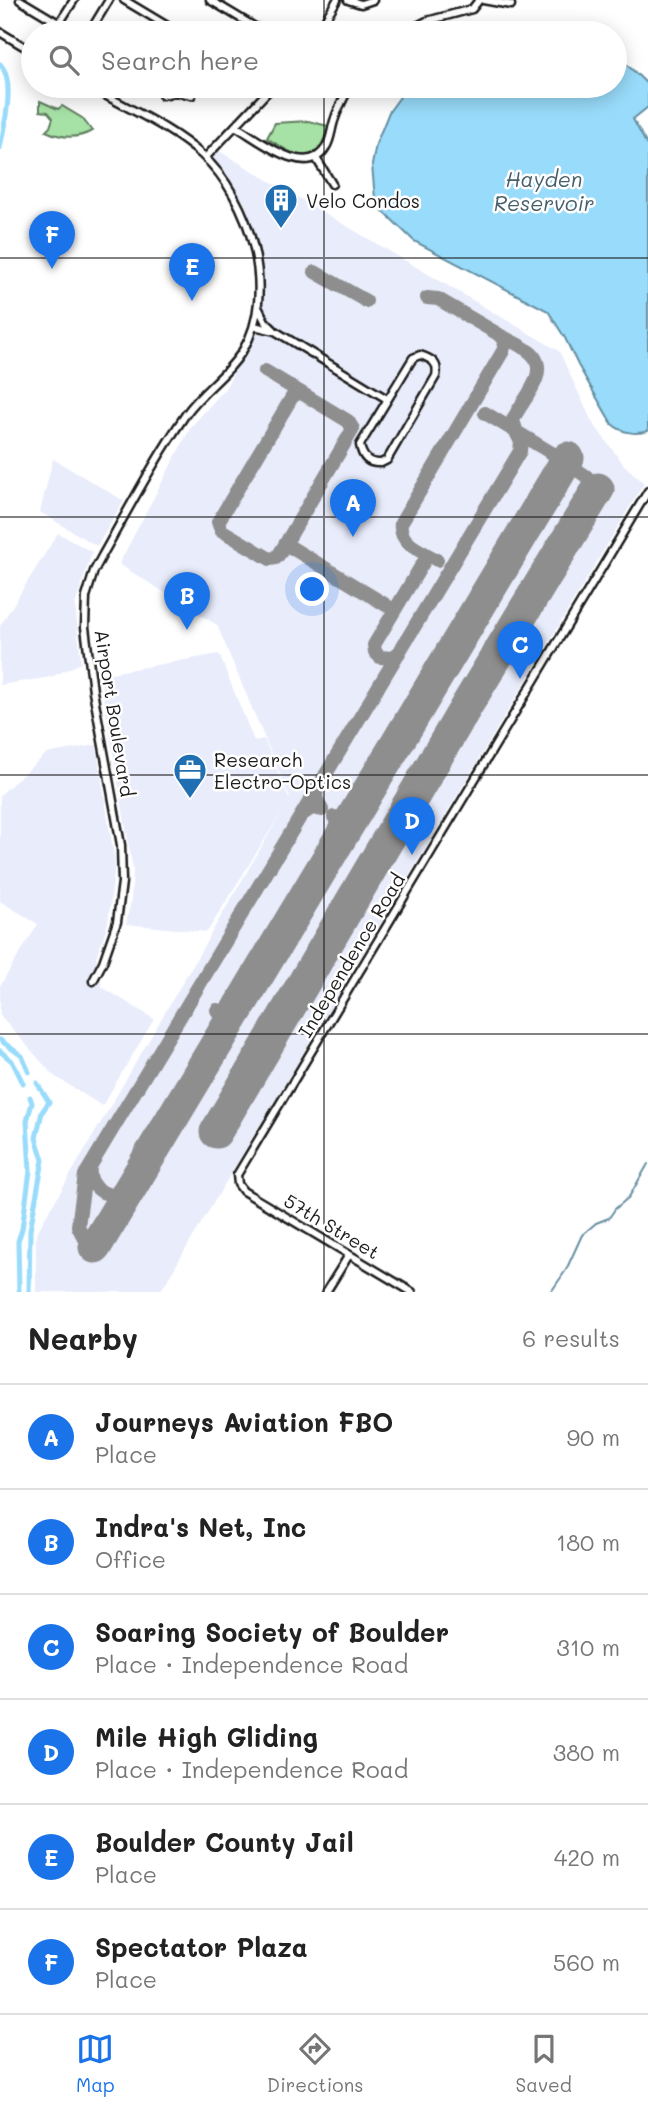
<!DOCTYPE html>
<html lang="en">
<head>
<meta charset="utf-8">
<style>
	body { margin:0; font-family:Mali,sans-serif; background:#f6f6f6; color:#222 }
	.you { position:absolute; left:313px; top:590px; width:24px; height:24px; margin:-18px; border:5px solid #fff; border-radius:50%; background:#1a73e8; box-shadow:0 0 0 10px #1a73e833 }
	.badge { display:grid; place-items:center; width:46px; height:46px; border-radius:50%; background:#1a73e8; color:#fff; font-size:23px; font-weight:700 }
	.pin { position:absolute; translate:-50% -58px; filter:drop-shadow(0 2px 4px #0008) }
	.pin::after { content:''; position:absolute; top:37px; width:24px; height:21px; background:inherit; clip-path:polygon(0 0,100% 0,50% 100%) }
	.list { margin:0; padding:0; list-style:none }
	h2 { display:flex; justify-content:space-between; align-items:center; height:91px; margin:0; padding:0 28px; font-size:30px }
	h2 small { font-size:23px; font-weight:400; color:#767676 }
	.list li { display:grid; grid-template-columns:46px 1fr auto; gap:21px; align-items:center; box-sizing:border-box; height:105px; padding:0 28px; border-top:2px solid #e0e0e0 }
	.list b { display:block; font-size:26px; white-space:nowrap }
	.list p { margin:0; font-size:23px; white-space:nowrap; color:#767676 }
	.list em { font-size:23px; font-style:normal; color:#767676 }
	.icon { flex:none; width:38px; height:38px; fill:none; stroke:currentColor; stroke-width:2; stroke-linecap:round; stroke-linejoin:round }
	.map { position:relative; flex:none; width:648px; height:1292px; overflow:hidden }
	.search { position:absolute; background:#fff; box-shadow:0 4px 18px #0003; left:21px; right:21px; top:21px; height:77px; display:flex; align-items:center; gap:18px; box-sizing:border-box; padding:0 24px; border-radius:38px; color:#767676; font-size:26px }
	.sheet { height:721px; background:#fff }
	nav { display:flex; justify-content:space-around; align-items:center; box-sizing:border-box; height:98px; border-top:2px solid #e0e0e0; background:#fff; font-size:19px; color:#767676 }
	nav a { display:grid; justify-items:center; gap:4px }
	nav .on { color:#1a73e8 }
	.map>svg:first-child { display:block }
	.built { fill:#e8ecfb }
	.green { fill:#a6e1a6; stroke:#617e61; stroke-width:2 }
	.water { fill:#98dbfa; stroke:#668fa1; stroke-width:2 }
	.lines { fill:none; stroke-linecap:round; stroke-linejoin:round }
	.stream { stroke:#668fa1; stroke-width:2 }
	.canal { stroke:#98dbfa; stroke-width:5 }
	.taxiway { stroke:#8e8e8e; stroke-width:14 }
	.runway { stroke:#8e8e8e; stroke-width:33 }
	.minor-casing { stroke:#1c1c1c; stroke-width:11 }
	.minor { stroke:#fff; stroke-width:6 }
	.grid { fill:none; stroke:#1c1c1c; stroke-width:2; stroke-opacity:0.55 }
	.labels { text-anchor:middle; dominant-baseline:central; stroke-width:5; stroke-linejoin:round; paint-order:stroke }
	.poi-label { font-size:19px; fill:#1c1c1c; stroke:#fff; text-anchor:start }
	.street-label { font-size:19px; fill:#1c1c1c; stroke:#fff }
	.water-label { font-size:21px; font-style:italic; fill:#475f6a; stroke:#fff }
</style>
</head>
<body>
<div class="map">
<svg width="648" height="1292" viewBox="0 0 648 1292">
	<rect width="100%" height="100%" fill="#fff"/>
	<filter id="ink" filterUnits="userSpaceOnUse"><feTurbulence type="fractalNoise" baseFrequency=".0143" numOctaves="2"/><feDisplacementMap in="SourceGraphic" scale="14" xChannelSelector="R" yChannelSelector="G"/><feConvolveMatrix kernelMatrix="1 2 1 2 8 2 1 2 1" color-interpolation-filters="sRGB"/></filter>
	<g filter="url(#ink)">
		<path class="built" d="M 219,151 L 559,351 L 592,422 L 624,465 L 644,483 L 160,1292 L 36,1292 L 36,1234 L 286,805 L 207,932 L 126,924 L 131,901 L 133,870 L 100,675 L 219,654 L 254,741 L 264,739 L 289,799 L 290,798 L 217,625 L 119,564 L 191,427 L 224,390 L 255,336 L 263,310 L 260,259 L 245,204 L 213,158 Z
			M 53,459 L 124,501 L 97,546 L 40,512 Z
			M 58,533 L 92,552 L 75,605 L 81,663 L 51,677 L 0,685 L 0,626 Z
			M 96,745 L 115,863 L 108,923 L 96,957 L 102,987 L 154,1019 L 102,1106 L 53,1075 L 0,1015 L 0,986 L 38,924 L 0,901 L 0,795 L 46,754 Z"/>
		<path class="green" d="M 40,101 L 58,109 L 62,106 L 82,118 L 92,131 C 77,139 61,138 46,131 L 50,127 L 53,118 L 48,112 L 40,111 Z
			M 308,121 L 328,126 C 318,170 296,157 267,138 L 275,123 Z"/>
		<path class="water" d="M 615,53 L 648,85 L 648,107 L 633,119 L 648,147 L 648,431 C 636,435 622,433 612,424 L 578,365 L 565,338 L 548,311 L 414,241 L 383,211 L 375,199 L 372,165 L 376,144 L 389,112 L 408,86 L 615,86 Z"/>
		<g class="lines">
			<path class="stream" d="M 551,1292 L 566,1270 L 582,1235 L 596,1223 L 609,1218 L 615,1209 L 629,1197 L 648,1164"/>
			<path class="canal" d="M 0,64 C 16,81 4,126 0,148
				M 0,1040 L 22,1056 L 29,1072
				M 0,1051 L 12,1061 L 23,1083
				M 19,1292 L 18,1241 L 22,1229 L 30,1171 L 27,1121 L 32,1103 L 30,1097
				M 29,1292 L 30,1230 L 43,1160 L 36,1138 L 42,1112 L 49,1102 L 37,1083"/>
			<path class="taxiway" d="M 315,272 L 366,301
				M 427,298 L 438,299 L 498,334 C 504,339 506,344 503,351 L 401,523 C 398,544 422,551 437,560
				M 499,335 C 510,341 525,346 533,355 C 550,375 520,402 513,420 L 517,433
				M 265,371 L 348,421 L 353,429 L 280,553 L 276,558 L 270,559 L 221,530 L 218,522 L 292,397 L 298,393 L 303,394
				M 485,413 L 555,455 L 559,468 L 556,477
				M 555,455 L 586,476 L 598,489
				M 292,548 L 386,605
				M 399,653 L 392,658 L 380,657 L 375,652 L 374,645 L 423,563
				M 303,814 L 312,808 L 322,810 L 316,798 L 317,789
				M 339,839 L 341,828 L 334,817 L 347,818 L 357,811
				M 223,1033 L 225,1022 L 217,1010 L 228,1012 L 241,1004
				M 90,1168 C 87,1190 114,1204 130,1188
				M 96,1245 L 83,1236 L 78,1226 L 85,1175 L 520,451 L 521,442 L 516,432"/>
			<path class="runway" d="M 216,1132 L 467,705 L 598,489
				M 95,1247 L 568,458"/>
			<defs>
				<path id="minor" d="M 20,0 L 75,33
					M 124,0 L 179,33
					M 210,0 L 265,33
					M 348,0 L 361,4 L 373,0
					M 483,0 L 511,5
					M 0,32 L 33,52
					M 53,33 L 74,0
					M 89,33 L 109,0
					M 317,33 L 337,0
					M 403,33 L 427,21 L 472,9 L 479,0
					M 89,86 C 126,108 170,126 202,155 C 250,198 278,293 243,350 C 228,375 203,390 186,414 C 155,459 129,508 102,556 L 94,571 L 86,597 L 85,627 L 93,691 L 121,845 L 122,882 L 117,922 L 103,962 L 93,981
					M 278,86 L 283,89
					M 162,95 L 177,92 L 192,95
					M 235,126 C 257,138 307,181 326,147 C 331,139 331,130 334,121 C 338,108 344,97 350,86
					M 205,158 L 273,86
					M 316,158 L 332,184
					M 258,307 L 265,321 L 274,330
					M 254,326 L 275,331 L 387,399
					M 420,355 C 432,359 439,363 436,376 L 387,460 L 381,463 C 368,464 362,457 360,445 L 413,358 Z
					M 326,1292 L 349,1255
					M 412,1292 L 243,1191 L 238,1184 L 237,1175 L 648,491"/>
			</defs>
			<use href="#minor" class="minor-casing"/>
			<use href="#minor" class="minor"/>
		</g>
	</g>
	<path class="grid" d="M 324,0 L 324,33M 324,86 L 324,1292M 0,258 L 648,258M 0,517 L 648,517M 0,775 L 648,775M 0,1034 L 648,1034"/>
	<defs>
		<symbol id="building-pin" viewBox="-11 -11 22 30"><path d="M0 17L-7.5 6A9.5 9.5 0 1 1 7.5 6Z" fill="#1f6fb2" stroke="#fff"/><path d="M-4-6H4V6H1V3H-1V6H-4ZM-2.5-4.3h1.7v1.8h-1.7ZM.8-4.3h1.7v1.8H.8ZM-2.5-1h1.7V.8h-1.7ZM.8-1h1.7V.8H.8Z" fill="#fff"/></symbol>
		<symbol id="office-pin" viewBox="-11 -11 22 30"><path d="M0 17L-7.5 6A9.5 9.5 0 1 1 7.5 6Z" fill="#1f6fb2" stroke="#fff"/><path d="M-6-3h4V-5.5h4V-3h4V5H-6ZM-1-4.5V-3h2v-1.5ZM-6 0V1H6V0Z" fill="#fff"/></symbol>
	</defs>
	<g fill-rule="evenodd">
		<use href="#building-pin" x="262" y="181" width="38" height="52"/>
		<use href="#office-pin" x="171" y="751" width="38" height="52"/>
	</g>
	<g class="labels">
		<g class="poi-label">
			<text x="306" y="200">Velo Condos</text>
			<text x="214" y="759">Research<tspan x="214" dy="22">Electro-Optics</tspan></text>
		</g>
		<g class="street-label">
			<text transform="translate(115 713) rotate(81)">Airport Boulevard</text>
			<text transform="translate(351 955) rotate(-59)">Independence Road</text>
			<text transform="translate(332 1226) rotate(31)">57th Street</text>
		</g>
		<g class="water-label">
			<text x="544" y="178">Hayden<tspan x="544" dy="24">Reservoir</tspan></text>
		</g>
	</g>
</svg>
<div class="you"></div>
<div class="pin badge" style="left:353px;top:537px">A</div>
<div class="pin badge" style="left:187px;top:630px">B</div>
<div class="pin badge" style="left:520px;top:679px">C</div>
<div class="pin badge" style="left:412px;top:855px">D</div>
<div class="pin badge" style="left:192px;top:301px">E</div>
<div class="pin badge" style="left:52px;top:269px">F</div>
<div class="search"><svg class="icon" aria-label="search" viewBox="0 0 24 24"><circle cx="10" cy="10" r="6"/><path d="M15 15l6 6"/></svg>Search here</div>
</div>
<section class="sheet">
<h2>Nearby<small>6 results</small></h2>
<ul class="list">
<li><span class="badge">A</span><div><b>Journeys Aviation FBO</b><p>Place</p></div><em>90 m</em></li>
<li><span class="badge">B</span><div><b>Indra's Net, Inc</b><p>Office</p></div><em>180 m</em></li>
<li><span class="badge">C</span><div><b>Soaring Society of Boulder</b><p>Place · Independence Road</p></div><em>310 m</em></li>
<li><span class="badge">D</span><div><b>Mile High Gliding</b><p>Place · Independence Road</p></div><em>380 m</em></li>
<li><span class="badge">E</span><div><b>Boulder County Jail</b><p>Place</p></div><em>420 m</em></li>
<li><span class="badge">F</span><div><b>Spectator Plaza</b><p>Place</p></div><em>560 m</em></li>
</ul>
</section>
<nav>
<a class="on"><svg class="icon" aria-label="map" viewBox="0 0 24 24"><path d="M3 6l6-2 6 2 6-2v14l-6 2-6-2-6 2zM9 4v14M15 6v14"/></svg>Map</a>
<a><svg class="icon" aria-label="directions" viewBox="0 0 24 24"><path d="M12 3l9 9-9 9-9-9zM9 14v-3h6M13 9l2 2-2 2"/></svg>Directions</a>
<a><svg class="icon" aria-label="saved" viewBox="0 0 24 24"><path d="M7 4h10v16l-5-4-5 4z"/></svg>Saved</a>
</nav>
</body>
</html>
